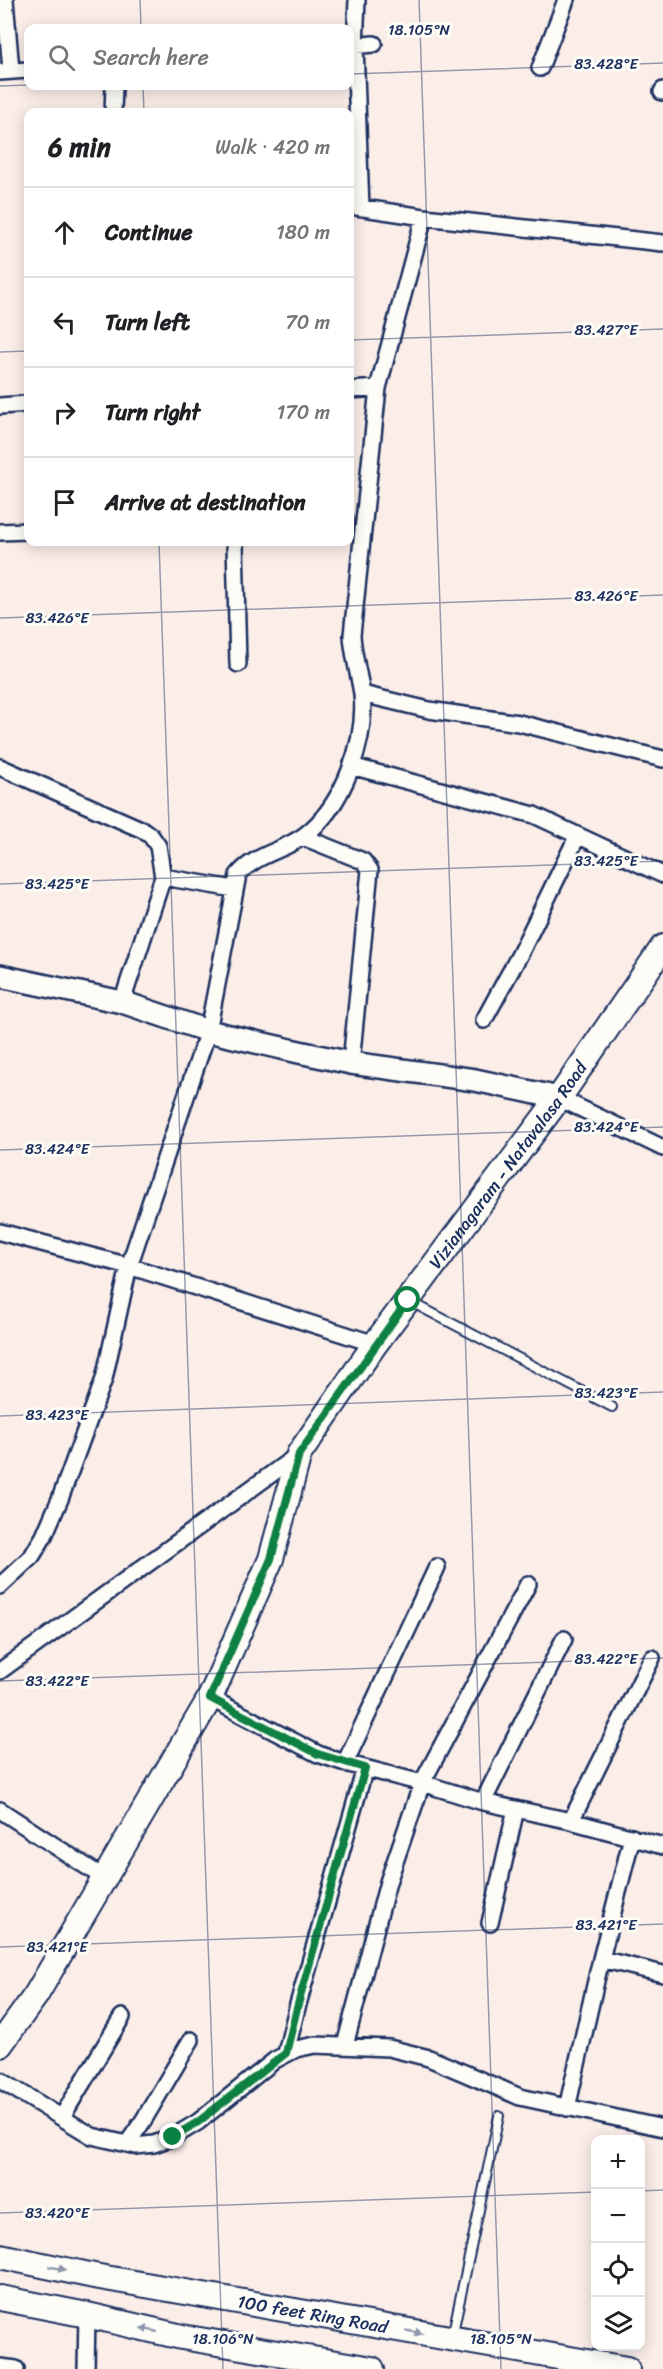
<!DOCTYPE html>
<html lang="en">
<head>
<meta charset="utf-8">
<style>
	body { margin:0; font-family:Sriracha,sans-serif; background:#f2f2f2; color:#202124 }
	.controls { position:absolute; right:18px; bottom:18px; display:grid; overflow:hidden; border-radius:12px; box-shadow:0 3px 15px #0003 }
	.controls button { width:54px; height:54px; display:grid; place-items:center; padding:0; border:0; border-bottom:2px solid #e0e0e0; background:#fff; color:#202124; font:30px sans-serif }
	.stop { position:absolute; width:18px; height:18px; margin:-14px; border:4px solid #0b8043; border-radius:50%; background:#fff }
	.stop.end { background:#0b8043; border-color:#fff; box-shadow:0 2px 6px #0008 }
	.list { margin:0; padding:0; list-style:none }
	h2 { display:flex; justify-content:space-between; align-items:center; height:78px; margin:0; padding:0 24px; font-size:26px }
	h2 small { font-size:20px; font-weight:400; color:#757577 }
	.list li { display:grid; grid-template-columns:39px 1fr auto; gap:18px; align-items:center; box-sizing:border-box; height:90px; padding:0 24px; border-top:2px solid #e0e0e0 }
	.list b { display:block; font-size:22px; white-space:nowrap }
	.list em { font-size:20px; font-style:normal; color:#757577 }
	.icon { flex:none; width:33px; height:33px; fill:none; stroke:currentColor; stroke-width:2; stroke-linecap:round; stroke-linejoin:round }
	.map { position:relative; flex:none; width:663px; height:2369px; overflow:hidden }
	.search { position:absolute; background:#fff; box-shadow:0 3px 15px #0003; left:24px; top:24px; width:330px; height:66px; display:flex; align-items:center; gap:15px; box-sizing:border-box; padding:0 21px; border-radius:12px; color:#757577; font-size:22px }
	.panel { position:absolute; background:#fff; box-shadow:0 3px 15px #0003; left:24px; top:108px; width:330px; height:438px; border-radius:12px }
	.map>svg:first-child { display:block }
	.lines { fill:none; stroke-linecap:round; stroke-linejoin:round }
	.lane-casing { stroke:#1b2f5e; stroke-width:12 }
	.street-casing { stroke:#1b2f5e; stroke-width:20 }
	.secondary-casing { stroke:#1b2f5e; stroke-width:26 }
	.primary-casing { stroke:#1b2f5e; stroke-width:28 }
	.lane { stroke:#fdfcf7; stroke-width:8 }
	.street { stroke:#fdfcf7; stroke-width:15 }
	.secondary { stroke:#fdfcf7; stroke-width:21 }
	.primary { stroke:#fdfcf7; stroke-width:24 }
	.oneway { fill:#8c96aa }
	.route { stroke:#0b8043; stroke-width:8 }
	.ticks { fill:none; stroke:#1b2f5e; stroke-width:1.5; stroke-opacity:0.45 }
	.labels { text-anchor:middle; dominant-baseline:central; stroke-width:6; stroke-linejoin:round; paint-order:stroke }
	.street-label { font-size:18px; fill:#1b2f5e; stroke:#fdfcf7 }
	.ticks-label { font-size:15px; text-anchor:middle; fill:#1b2f5e; stroke:#fdfcf7; stroke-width:6; stroke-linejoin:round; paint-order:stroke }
</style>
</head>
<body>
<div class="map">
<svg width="663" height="2369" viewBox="0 0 663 2369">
	<rect width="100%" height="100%" fill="#fbeee9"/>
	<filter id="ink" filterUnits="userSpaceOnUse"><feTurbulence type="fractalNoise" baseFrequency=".0167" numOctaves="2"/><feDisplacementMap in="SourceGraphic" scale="12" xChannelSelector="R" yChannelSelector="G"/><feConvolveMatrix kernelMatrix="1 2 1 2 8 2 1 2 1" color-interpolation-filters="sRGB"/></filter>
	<g filter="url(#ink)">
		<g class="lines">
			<defs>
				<path id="lane" d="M 411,1302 L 612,1407
					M 452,2337 L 499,2116"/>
				<path id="street" d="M 5,0 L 11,70
					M 357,0 L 355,46 L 361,208
					M 350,46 L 374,44
					M 540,68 L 566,0
					M 0,72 L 28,70
					M 662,92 L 663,90
					M 113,112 L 114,86
					M 350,206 L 424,217 L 663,243
					M 350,390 L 378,388
					M 0,406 L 28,404
					M 0,532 L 28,531
					M 235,542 L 238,664
					M 362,694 L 429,710 L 519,723 L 663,759
					M 351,766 L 534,815 L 663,875
					M 0,767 L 143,830 L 151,836 L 158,846 L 163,877 L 122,1002
					M 303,837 L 363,861 L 370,870 L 351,1063
					M 163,877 L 234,889
					M 484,1020 L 520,954 L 577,837
					M 559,1098 L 663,1148
					M 0,1232 L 129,1266 L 375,1344
					M 0,1586 L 32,1556 L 44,1536 L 60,1499 L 104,1379 L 129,1266 L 208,1031 L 238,875 C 255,854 284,851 305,835 C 343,806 367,741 362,694 C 359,674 353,655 352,635 L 378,388 L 424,217
					M 0,1671 L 299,1454
					M 210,1698 L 318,1754 L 345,1763 L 422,1783 L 483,1802 L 571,1821 L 663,1846
					M 345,1763 L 437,1567
					M 483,1802 L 564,1639
					M 0,1810 L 104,1878
					M 571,1821 L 652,1658
					M 490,1923 L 516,1809
					M 601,1959 L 663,1974
					M 345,2045 L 388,1882 L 422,1783 L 528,1584
					M 286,2053 L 297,2008 L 365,1768
					M 0,2080 L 92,2136 L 136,2146 L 154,2144 L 173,2137 L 198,2122 L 275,2060 L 296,2049 L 315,2045 L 389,2048 L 429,2058 L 520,2097 L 663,2128
					M 567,2108 L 601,1959 L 632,1837
					M 62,2117 L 122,2017
					M 127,2144 L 143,2121 L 191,2040
					M 0,2367 L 16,2369
					M 86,2369 L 87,2315"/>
				<path id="secondary" d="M 0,976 L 122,1002 L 208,1031 L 299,1052 L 351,1063 L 475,1080 L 559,1098"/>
				<g id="primary">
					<path id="s1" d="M 0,2045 L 36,1995 L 210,1698 L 271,1559 L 299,1454 L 375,1344 L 559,1098 L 663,947"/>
					<path id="s2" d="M 0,2256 L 94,2276 L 627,2369"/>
					<path d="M 0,2298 L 87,2315 L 182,2337 L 372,2369"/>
				</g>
			</defs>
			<use href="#lane" class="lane-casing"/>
			<use href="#street" class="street-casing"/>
			<use href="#secondary" class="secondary-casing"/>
			<use href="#primary" class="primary-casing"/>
			<use href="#lane" class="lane"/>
			<use href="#street" class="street"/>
			<use href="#secondary" class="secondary"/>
			<use href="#primary" class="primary"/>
		</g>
		<defs><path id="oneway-solid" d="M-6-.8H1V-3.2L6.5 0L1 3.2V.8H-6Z" transform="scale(1.5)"/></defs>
		<g class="oneway">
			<use href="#oneway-solid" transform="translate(57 2268) rotate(12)"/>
			<use href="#oneway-solid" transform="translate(149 2330) rotate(-167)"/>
			<use href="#oneway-solid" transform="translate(414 2332) rotate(10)"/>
		</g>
	</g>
	<g class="lines" filter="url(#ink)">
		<path class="route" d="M 173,2137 L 198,2122 L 286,2053 L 297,2008 L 365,1768 L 318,1754 L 210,1698 L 271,1559 L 299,1454 L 408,1300"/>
	</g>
	<path class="ticks" d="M 140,0 L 141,28M 419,0 L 501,2369M 350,74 L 663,63M 0,86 L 28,85M 143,86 L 144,112M 350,340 L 663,329M 0,352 L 28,351M 159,542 L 223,2369M 0,618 L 663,595M 0,884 L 663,861M 0,1150 L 663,1127M 0,1416 L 663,1392M 0,1681 L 663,1658M 0,1947 L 663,1924M 640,2191 L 663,2190M 0,2213 L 596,2192"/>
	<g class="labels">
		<g class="street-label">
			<text stroke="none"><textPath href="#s1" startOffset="1023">Vizianagaram - Natavalasa Road</textPath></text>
			<text stroke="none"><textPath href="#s2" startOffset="318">100 feet Ring Road</textPath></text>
		</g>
	</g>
	<g class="ticks-label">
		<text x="419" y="35">18.105°N</text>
		<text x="606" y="69">83.428°E</text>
		<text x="606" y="335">83.427°E</text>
		<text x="606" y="601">83.426°E</text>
		<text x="57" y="623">83.426°E</text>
		<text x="606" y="866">83.425°E</text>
		<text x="57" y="889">83.425°E</text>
		<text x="606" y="1132">83.424°E</text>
		<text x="57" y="1154">83.424°E</text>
		<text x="606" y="1398">83.423°E</text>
		<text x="57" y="1420">83.423°E</text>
		<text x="606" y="1664">83.422°E</text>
		<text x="57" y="1686">83.422°E</text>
		<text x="606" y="1930">83.421°E</text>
		<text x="57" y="1952">83.421°E</text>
		<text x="57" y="2218">83.420°E</text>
		<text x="223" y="2344">18.106°N</text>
		<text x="501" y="2344">18.105°N</text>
	</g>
</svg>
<div class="controls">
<button>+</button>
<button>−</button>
<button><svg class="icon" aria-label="locate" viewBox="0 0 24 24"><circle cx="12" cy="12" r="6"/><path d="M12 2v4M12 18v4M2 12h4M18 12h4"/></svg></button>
<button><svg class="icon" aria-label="layers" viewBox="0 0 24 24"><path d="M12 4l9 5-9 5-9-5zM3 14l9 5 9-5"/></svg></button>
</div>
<div class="stop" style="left:408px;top:1300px"></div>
<div class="stop end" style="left:173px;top:2137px"></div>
<div class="search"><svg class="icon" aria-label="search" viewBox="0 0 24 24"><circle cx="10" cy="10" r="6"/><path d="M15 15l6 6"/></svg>Search here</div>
<section class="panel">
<h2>6 min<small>Walk · 420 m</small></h2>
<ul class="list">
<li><svg class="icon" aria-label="ahead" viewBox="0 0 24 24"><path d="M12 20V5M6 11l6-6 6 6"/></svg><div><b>Continue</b></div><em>180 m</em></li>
<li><svg class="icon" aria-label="left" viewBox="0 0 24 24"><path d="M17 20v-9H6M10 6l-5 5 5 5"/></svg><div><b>Turn left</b></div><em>70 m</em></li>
<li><svg class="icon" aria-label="right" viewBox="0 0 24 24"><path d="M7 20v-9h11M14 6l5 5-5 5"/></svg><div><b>Turn right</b></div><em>170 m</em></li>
<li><svg class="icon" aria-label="arrive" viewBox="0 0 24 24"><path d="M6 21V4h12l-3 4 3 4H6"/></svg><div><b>Arrive at destination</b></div></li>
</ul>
</section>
</div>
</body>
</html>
